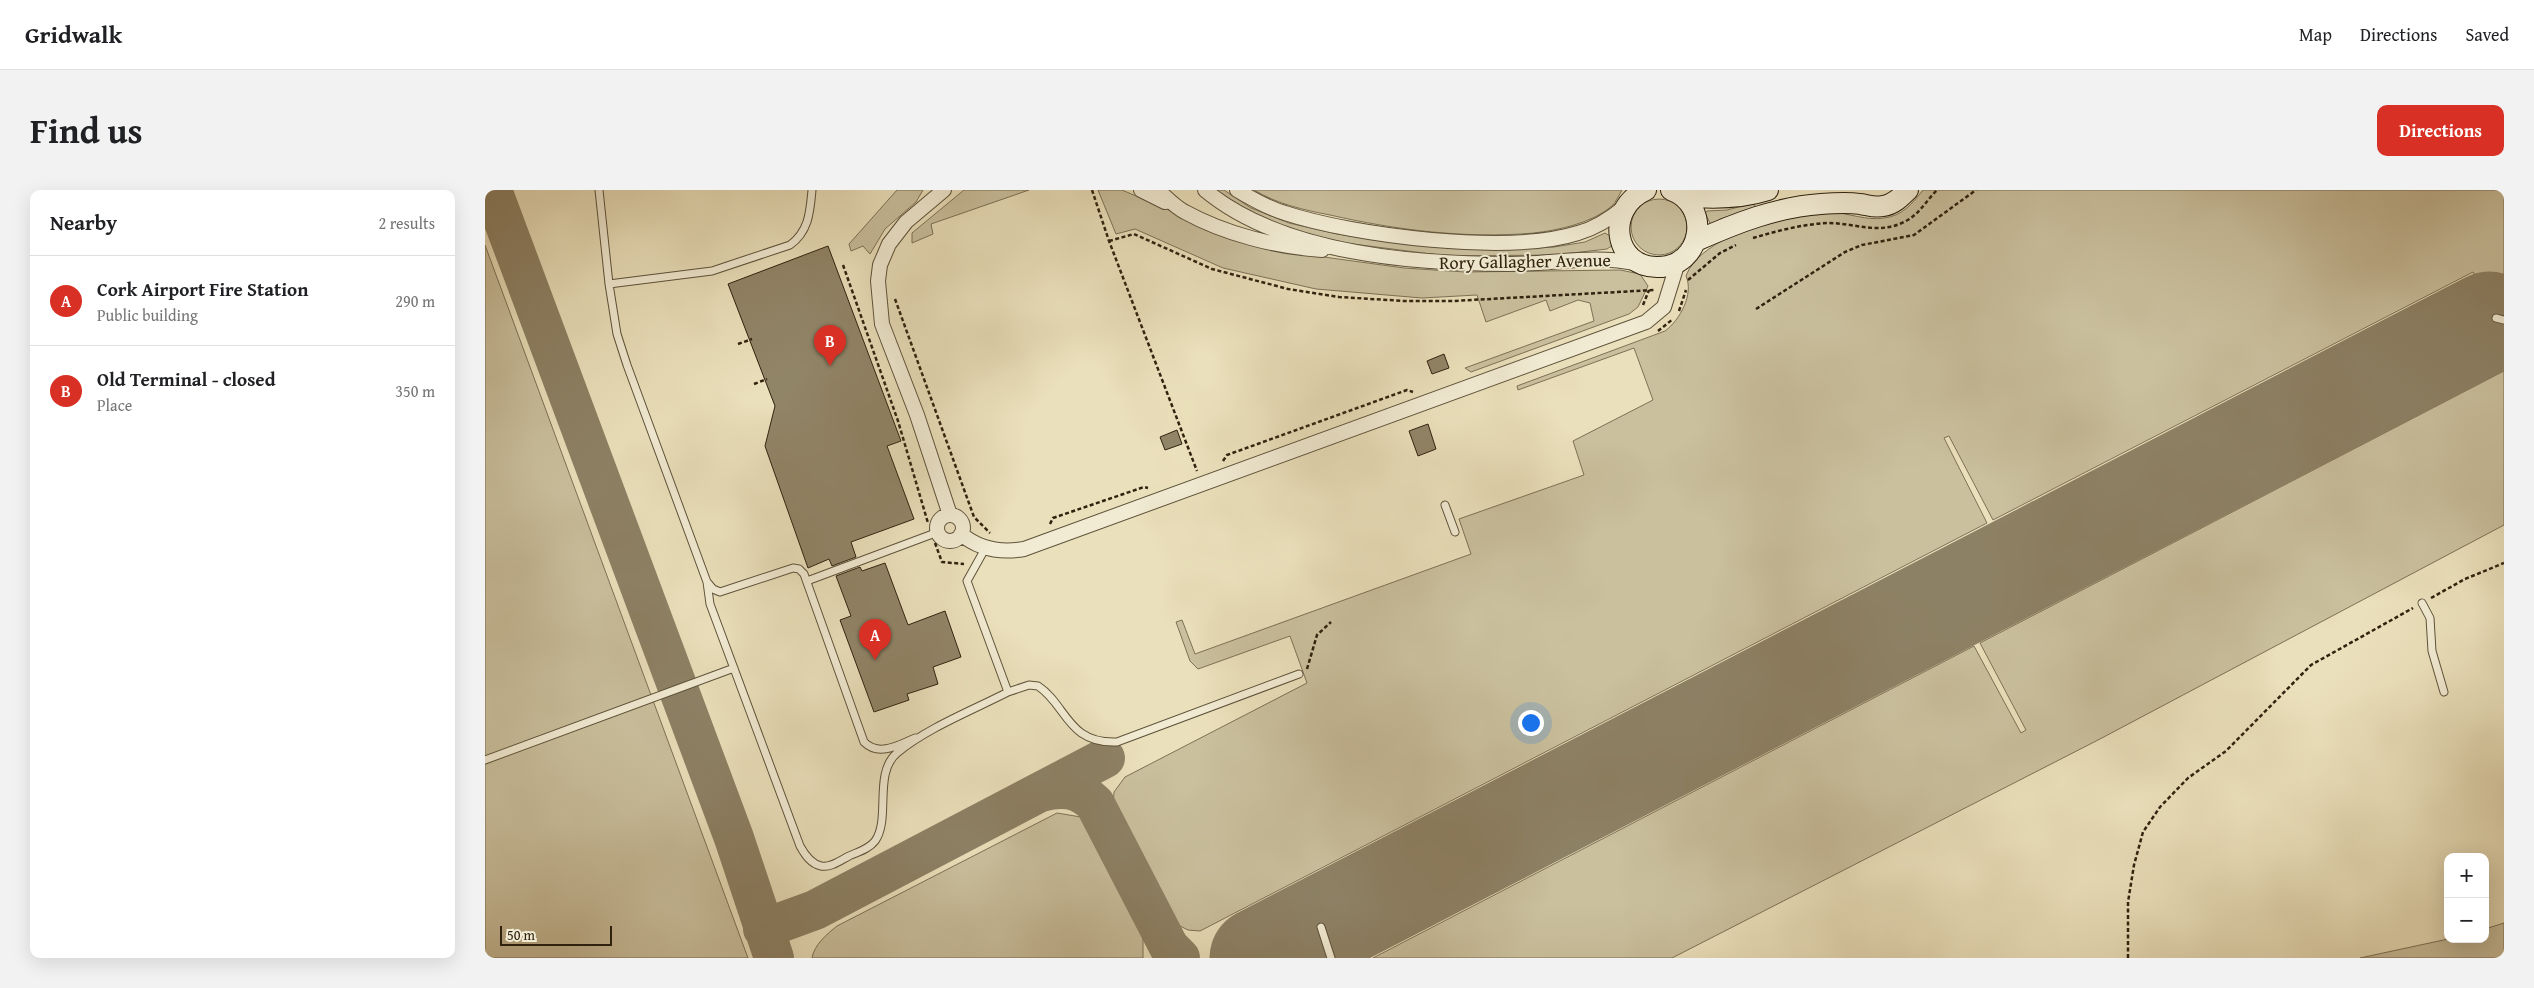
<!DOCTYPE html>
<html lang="en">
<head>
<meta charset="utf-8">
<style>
	body { margin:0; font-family:"Gentium Book Plus",serif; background:#f2f2f2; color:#202124 }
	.controls { position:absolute; right:15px; bottom:15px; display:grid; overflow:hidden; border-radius:10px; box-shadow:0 5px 20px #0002 }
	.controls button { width:45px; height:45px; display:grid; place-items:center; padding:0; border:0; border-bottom:1px solid #e0e0e0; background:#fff; color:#202124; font:25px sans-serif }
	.scale { position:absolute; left:15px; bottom:12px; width:112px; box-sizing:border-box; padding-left:5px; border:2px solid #30220f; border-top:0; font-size:14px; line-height:18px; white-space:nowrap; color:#30220f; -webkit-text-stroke:4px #f1ebd3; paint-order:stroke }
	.you { position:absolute; left:1045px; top:532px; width:18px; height:18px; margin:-12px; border:4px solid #fff; border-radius:50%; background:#1a73e8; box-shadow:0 0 0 8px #1a73e833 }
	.badge { display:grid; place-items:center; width:32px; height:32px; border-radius:50%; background:#d93025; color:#fff; font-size:16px; font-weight:700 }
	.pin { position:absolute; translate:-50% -41px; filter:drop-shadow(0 1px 2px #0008) }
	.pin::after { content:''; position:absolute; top:26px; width:18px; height:15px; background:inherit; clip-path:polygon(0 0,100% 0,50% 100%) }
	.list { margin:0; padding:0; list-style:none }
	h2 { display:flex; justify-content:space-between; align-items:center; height:65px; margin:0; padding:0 20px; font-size:21px }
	h2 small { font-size:16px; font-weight:400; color:#757577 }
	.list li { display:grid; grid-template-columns:32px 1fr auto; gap:15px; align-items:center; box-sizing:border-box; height:90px; padding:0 20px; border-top:1px solid #e0e0e0 }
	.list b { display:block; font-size:19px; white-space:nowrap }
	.list p { margin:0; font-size:16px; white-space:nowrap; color:#757577 }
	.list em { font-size:16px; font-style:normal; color:#757577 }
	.map { position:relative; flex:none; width:2019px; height:768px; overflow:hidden; border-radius:10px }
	header { display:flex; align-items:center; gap:30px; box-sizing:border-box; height:70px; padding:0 25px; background:#fff; border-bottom:1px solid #e0e0e0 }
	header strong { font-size:24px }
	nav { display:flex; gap:28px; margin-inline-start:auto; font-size:18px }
	.intro { display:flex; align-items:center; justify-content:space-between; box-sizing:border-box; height:120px; padding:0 30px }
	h1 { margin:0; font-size:35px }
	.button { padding:12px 22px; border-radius:10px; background:#d93025; color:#fff; font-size:18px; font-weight:700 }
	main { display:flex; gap:30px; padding:0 30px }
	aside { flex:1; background:#fff; border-radius:10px; box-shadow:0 5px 20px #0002 }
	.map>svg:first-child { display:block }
	.green { fill:#cac09e; stroke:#7d7156 }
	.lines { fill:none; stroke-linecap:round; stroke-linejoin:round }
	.taxiway { stroke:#8d8165; stroke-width:40 }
	.runway { stroke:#8d8165; stroke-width:101 }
	.building { fill:#918568; stroke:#30220f }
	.lane-casing { stroke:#5e523a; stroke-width:9 }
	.street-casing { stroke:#5e523a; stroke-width:16 }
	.secondary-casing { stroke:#30220f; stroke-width:22 }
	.path { stroke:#30220f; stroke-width:2.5; stroke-dasharray:4 2.5; stroke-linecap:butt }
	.lane { stroke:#f1ebd3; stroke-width:7 }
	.street { stroke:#f1ebd3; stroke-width:14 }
	.secondary { stroke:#f1ebd3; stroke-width:20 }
	.labels { text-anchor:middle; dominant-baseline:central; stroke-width:4; stroke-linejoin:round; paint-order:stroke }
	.street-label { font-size:18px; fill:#30220f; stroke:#f1ebd3 }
</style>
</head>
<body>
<header>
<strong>Gridwalk</strong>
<nav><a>Map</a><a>Directions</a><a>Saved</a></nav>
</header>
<div class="intro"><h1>Find us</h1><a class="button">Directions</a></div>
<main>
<aside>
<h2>Nearby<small>2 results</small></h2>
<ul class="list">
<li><span class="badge">A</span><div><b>Cork Airport Fire Station</b><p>Public building</p></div><em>290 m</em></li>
<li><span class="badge">B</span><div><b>Old Terminal - closed</b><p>Place</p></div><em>350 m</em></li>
</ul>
</aside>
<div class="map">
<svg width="2019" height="768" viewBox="0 0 2019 768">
	<rect width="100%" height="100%" fill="#eae0bb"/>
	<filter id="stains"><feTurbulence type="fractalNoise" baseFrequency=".004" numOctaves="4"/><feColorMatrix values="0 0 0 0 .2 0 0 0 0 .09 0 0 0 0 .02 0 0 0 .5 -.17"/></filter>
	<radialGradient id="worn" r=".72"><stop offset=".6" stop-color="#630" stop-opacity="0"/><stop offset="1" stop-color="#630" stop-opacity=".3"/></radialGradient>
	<path class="green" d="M 412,0 L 438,0 L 431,12 L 400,39 L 385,64 L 378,56 L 366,61 L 364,54 Z
		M 479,0 L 544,0 L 446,34 L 448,44 L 427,53 L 427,43 Z
		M 613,0 L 637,0 L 721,36 L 790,59 L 846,68 L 919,78 L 980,82 L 1135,80 L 1155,84 L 1163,96 L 1153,117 L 1144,124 L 986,182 L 980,178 L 1109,131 L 1105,113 L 1093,110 L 1065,121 L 1061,110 L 1001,132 L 992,105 L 937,108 L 831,99 L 738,78 L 650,39 L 631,44 Z
		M 728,0 L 739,0 L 766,18 L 804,33 L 852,44 L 923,54 L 979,59 L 1069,57 L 1100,52 L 1120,43 L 1125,46 L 1128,55 L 1122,59 L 1070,65 L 962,66 L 860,53 L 818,45 L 771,27 Z
		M 769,0 L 1137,0 C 1134,5 1131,12 1127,16 C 1107,33 1074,40 1049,43 C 981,49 911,40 845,25 C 819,20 792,14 769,0 Z
		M 1438,0 L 2019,0 L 2019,125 L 2011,124 L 1988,82 L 1508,330 L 1464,246 L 1459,248 L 1502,333 L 715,741 L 703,740 L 687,732 L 628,616 L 629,602 L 640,587 L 822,493 L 805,446 L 713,479 L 705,471 L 691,432 L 697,430 L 710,464 L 986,364 L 974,329 L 1099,285 L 1088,251 L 1168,210 L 1149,158 L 1033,200 L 1032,196 L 1180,141 C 1195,130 1209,104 1201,86 C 1215,46 1307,20 1346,22 C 1363,23 1382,31 1399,28 C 1417,26 1427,14 1438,0 Z
		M1146 37a28 28 0 1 1 56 0a28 28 0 1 1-56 0Z
		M 1269,13 L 1271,19 L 1235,29 L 1226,35 L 1220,23 L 1222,21 L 1242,20 Z
		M 0,55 L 263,768 L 0,768 Z
		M 2019,181 L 2019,335 L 1615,549 L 1187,768 L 888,768 L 1489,456 L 1536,543 L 1541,540 L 1495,453 Z
		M 572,623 L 602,628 L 658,740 L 658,768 L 327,768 C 329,755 342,744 352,736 Z
		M 2019,733 L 2019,768 L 1875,768 L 1963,749 L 2000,749 L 2000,739 Z"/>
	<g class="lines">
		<path class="taxiway" d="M 7,0 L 249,648 L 289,768
			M 556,602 C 577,596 594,598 610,614 L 684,757 L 695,768
			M 278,739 L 330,720 L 620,568"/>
		<path class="runway" d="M 775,768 L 2004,132"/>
	</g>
	<path class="building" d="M 343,56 L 416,251 L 402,256 L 429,329 L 366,352 L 371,367 L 347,376 L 344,369 L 323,378 L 280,256 L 290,216 L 243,94 Z
		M 959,164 L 964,178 L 947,184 L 942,171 Z
		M 943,234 L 951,259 L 933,266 L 924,241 Z
		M 692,240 L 697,254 L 680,260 L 675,247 Z
		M 400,373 L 423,435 L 460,421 L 476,467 L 448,477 L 453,494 L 422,504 L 424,510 L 389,522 L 355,430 L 366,426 L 351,386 L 375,377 L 377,381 Z"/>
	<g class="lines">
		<defs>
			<path id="lane" d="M 114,0 L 124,94 L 227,81 L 305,55 C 324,41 325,22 327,0
				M 124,94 L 132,144 L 142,175 L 222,392 L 225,414 L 315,656 C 320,665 326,674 336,676 C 346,678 356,670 364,666 C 373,662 384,659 390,651 C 406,629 388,583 412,563 C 442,538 488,520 523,502 L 482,391 L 501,357
				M 2011,128 L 2019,130
				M 960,315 L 970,342
				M 322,391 L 453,342
				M 223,393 L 228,399 L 235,402 L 308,378 L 314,379 L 319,384 L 379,552 C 394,567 414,555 430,548
				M 1937,413 L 1945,428 L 1947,461 L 1959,502
				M 523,502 L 544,495 L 553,496 C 582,515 582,554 632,552 L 814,484
				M 0,570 L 249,478
				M 836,737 L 846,768"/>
			<path id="street" d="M 459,0 L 421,32 L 404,54 L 395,75 L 393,91 L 397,134 L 432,225 L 465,325
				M 656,0 L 680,12
				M 673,0 C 681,7 690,17 700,22 C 740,44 791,57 837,60
				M 720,0 C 797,64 928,74 1025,74 C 1069,74 1109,64 1154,74
				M 752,0 C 767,9 783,18 800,23 C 870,46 1023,65 1093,43 C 1111,38 1125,29 1139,17
				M452 338a13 13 0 1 1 26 0a13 13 0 1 1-26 0Z
				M 476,344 C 494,359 516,363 539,359 L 1161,132 L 1179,117 L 1193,72"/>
			<path id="secondary" d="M 1161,0 C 1120,18 1128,78 1173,77 C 1218,77 1227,15 1186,0
				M 1198,6 C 1227,9 1255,9 1283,0
				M 1211,51 C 1251,33 1292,17 1336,14 C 1348,13 1363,12 1375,14 C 1383,15 1389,18 1398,16 C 1408,15 1416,7 1423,0"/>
		</defs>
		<use href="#lane" class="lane-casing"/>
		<use href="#street" class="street-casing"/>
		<use href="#secondary" class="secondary-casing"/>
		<path class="path" d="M 607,0 L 624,51 L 712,281
			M 1268,48 C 1292,41 1318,34 1343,33 C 1370,33 1393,45 1419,32 C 1434,25 1441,11 1452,0
			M 624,51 L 649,44 L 727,79 L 803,99 L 854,107 L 919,111 L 968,111 L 1169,100
			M 358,75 L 413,231 L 443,333
			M 1203,90 L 1235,63 L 1251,55
			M 410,109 L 489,327 L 505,343
			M 1158,115 L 1164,100
			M 1271,119 L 1360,62 L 1377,55 L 1429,45 L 1491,0
			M 1194,121 L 1201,100
			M 1173,141 L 1188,129
			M 253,154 L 267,149
			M 269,194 L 282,189
			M 738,271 L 742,265 L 922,200 L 928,202
			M 565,334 L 568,328 L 659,297 L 663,298
			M 450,353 L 457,372 L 479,374
			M 1946,408 L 1980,389 L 2019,373
			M 822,479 L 832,445 L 846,432
			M 1643,768 L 1643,712 L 1649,675 L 1658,642 L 1675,617 L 1703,588 L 1741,561 L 1826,475 L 1928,418"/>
		<use href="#lane" class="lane"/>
		<use href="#street" class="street"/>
		<use href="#secondary" class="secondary"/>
	</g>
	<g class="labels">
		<g class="street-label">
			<text transform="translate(1040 71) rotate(-1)">Rory Gallagher Avenue</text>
		</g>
	</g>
	<rect width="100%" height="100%" filter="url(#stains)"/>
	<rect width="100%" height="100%" fill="url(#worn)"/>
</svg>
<div class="controls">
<button>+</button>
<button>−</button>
</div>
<div class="scale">50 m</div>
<div class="you"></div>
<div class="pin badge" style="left:390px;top:470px">A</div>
<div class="pin badge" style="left:345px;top:176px">B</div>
</div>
</main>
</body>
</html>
